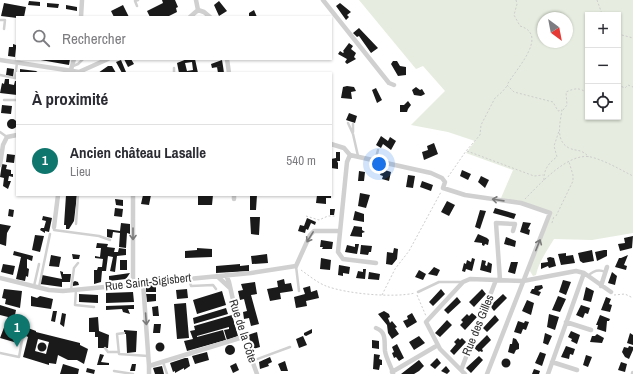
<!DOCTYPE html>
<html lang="fr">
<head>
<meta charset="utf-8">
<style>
	body { margin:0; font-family:"Archivo Narrow",sans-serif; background:#f2f2f3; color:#2b2b33 }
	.controls { position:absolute; right:12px; top:12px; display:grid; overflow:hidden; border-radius:0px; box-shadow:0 1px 3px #0004 }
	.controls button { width:36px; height:36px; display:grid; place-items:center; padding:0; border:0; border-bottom:1px solid #e1e1e2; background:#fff; color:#2b2b33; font:20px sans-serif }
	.compass { position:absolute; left:537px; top:12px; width:36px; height:36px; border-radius:50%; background:#fff; box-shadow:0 1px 3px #0004; rotate:148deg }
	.you { position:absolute; left:379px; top:164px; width:14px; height:14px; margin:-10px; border:3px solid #fff; border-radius:50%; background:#1a73e8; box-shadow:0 0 0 6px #1a73e833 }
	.badge { display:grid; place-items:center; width:26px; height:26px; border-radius:50%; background:#0f766e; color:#fff; font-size:13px; font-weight:700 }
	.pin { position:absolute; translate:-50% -33px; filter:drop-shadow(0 1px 2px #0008) }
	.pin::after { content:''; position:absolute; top:21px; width:14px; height:12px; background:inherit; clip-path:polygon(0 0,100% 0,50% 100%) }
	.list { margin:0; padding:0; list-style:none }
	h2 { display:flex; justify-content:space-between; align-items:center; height:52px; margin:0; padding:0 16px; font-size:17px }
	h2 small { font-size:13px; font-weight:400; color:#7c7c81 }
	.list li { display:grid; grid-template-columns:26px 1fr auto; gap:12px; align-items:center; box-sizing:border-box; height:72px; padding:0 16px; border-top:1px solid #e1e1e2 }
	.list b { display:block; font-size:15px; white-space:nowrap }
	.list p { margin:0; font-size:13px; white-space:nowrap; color:#7c7c81 }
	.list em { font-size:13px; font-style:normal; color:#7c7c81 }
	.icon { flex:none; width:22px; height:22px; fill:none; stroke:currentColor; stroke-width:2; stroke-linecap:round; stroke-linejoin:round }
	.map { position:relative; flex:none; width:633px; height:374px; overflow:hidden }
	.search { position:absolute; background:#fff; box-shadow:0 1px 3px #0004; left:16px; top:16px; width:316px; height:44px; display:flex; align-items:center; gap:10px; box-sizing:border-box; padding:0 14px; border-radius:0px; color:#7c7c81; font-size:15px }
	.panel { position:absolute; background:#fff; box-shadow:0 1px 3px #0004; left:16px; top:72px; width:316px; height:124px; border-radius:0px }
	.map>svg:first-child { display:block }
	.green { fill:#e6ecdf; fill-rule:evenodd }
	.building { fill:#1a1a1a; fill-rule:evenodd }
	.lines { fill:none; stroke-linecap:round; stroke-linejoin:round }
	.path { stroke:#cdcdcd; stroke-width:1; stroke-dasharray:2 2; stroke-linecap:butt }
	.service { stroke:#d0d0d0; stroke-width:2.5 }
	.minor { stroke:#d0d0d0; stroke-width:4.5 }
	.oneway { stroke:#7a7a7a }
	.labels { text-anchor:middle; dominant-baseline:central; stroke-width:4; stroke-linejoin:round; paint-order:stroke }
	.street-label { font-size:12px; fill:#333; stroke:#fff }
</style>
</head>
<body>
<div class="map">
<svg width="633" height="374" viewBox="0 0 633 374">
	<rect width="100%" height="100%" fill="#fff"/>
	<path class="green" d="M 359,0 L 633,0 L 633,233 L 592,240 L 554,239 C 547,251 539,261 536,275 L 533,276 L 528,268 L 550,213 L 501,198 L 513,170 L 466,153 L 475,141 L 448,132 L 411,125 L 445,91 L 423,66 L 416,69 ZM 588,15 L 618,15 L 618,117 L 588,117 ZM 543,18 L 567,18 L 567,42 L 543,42 Z"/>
	<path class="building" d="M 162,0 L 175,0 L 178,7 L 176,8 L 177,12 L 167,17 L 150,17 L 147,11 L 163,3 Z
		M 29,1 L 40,2 L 40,6 L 28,5 Z
		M 219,1 L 227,11 L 219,16 L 214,5 Z
		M 4,3 L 26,7 L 24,17 L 17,18 L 1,16 Z
		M 47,3 L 59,4 L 58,8 L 47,7 Z
		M 340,3 L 351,12 L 347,15 L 349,17 L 346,20 L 336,6 Z
		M 66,5 L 77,7 L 77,11 L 66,9 Z
		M 123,5 L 129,17 L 114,17 L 111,11 Z
		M 254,10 L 257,17 L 249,17 L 249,13 Z
		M 359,28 L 378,48 L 371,53 L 359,36 L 357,37 L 353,33 Z
		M 349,43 L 353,46 L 351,49 L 356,53 L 354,57 L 356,59 L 347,64 L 345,62 L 347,59 L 338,54 L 340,51 L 343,53 L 344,52 L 343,51 Z
		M 13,44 L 16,45 L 16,48 L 15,57 L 8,56 L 9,47 L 13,47 Z
		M 35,59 L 70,59 L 69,65 Z
		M 124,59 L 131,59 L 134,64 L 128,67 Z
		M 187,59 L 195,59 L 198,73 L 179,73 L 177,63 ZM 192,62 L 193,70 L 187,71 L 185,63 Z
		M 121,60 L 126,72 L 124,73 L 122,73 L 116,62 Z
		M 222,60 L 223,66 L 212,68 L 211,64 Z
		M 393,61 L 397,61 L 400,66 L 406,67 L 406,75 L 398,76 L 391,64 Z
		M 108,66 L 112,66 L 116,73 L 98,73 Z
		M 223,66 L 224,73 L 218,73 L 217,67 Z
		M 7,68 L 14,69 L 13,77 L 6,75 Z
		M 20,69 L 36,71 L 39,73 L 20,73 Z
		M 5,79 L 9,79 L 9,84 L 14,85 L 15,81 L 17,81 L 17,95 L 0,93 L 2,83 L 4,84 Z
		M 347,86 L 354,87 L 356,91 L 351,92 L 352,99 L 341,98 L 343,87 Z
		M 416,87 L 420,90 L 422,89 L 425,94 L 421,96 L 414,95 L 412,90 Z
		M 376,88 L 382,100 L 377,103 L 372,90 Z
		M 408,101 L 411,105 L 408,109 L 407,112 L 400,112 L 400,105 L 404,105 Z
		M 2,105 L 12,106 L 11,114 L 1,113 Z
		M 349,113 L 357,116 L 355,123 L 346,120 Z
		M7 124a5 5 0 1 1 10 0a5 5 0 1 1-10 0Z
		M 381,136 L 388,141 L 390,137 L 396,141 L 391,150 L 383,144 L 381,148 L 376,145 Z
		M 434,143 L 438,154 L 424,160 L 422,152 L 428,150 L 427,146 Z
		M 336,152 L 340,152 L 340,161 L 337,161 L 338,163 L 338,169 L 331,168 L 331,159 L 336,158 Z
		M 7,154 L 15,155 L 14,163 L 6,162 Z
		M 2,164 L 7,165 L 6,169 L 11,170 L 11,174 L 13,174 L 13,177 L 9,176 L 8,181 L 11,181 L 8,189 L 3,186 L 4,178 L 0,177 Z
		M 382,169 L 391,172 L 389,181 L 382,179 L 383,176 L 380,175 Z
		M 462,170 L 471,174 L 468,180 L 460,176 Z
		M 359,171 L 365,172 L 364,181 L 358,181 Z
		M 408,175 L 415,176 L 413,188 L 406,187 Z
		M 481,176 L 489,180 L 485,188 L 478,182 Z
		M 422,181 L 433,185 L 431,191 L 420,187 Z
		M 360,193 L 370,195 L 366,208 L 358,206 Z
		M 66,195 L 77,195 L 74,221 L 69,229 L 66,229 L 66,225 L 64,225 Z
		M 143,195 L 151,195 L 149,205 L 141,204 Z
		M 198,195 L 213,195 L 212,205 L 198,205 Z
		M 250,195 L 257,195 L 256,210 L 250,210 Z
		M 317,195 L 331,195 L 331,198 L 326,198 L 326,204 L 316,203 Z
		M 115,199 L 123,200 L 123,206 L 116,205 Z
		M 447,201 L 455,205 L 449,216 L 441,212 Z
		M 115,208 L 123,209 L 122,217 L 114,216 Z
		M 495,208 L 516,214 L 514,219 L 493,213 Z
		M 9,209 L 14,210 L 13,217 L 8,216 Z
		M 330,209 L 335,209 L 334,215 L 330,215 Z
		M 480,210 L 486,211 L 480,229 L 475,227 Z
		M 355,211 L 364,214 L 364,222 L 353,220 Z
		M 43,216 L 52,218 L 49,232 L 45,231 L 45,233 L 40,230 L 41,228 L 44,228 L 46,221 L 42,220 Z
		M 250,217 L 260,217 L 259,235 L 251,234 Z
		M 307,218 L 316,222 L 315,225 L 311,223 L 308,230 L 306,229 L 305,233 L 298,231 L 300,225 L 304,226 Z
		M 523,222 L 531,223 L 528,229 L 530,230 L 529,235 L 520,232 Z
		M 121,223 L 130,224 L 130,234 L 127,233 L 126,248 L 119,247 L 120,233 L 113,232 L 112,238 L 107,237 L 107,229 L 120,231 Z
		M 0,224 L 11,226 L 7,233 L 6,246 L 0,244 Z
		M 354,226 L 362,227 L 362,230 L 365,232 L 362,233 L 362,237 L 350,236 Z
		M 478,234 L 487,238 L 489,240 L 488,245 L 485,244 L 484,246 L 482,245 L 482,243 L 474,242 Z
		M 35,235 L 44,236 L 40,252 L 32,250 Z
		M 633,236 L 632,248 L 620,251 L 618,244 L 625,243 L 624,238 Z
		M 506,237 L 516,241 L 515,247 L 504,244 Z
		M 321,240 L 333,242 L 332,249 L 322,249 L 323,247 L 320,247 Z
		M 97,243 L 108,244 L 107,247 L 115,248 L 114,252 L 118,252 L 119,248 L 126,249 L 126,255 L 117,256 L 115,272 L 110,271 L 113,257 L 108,256 L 106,271 L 102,271 L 101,282 L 94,284 L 94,270 L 97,270 L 98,267 L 102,267 L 103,259 L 95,258 L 95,256 L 100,257 L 101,248 L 96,248 Z
		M 355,244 L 359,244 L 357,254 L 345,252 L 347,245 L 355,247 Z
		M 361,245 L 372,246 L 371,252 L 369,252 L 368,255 L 360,254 Z
		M 197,248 L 212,249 L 212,257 L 185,258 L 185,251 L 197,250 Z
		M 394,248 L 398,249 L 397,259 L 392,265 L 386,264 L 387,252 L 393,253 Z
		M 592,250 L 594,261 L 583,263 L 580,261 L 578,253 Z
		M 604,250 L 607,250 L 607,256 L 597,261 L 595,252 Z
		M 14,251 L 33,256 L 32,261 L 27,259 L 27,268 L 29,269 L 28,277 L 26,276 L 25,281 L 16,279 L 21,257 L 13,255 Z
		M 566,253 L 566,256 L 573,255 L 575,263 L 561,265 L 558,254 Z
		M 72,254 L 80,255 L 79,259 L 73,259 Z
		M 267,254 L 268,263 L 252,264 L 251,256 Z
		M 51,255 L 61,257 L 59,267 L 49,266 Z
		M 628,255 L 624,265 L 627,266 L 626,270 L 615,267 L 619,258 L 621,258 Z
		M 550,257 L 554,258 L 556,266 L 549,268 L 548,266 L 541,269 L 541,263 L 548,262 L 547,258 Z
		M 321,258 L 331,260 L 330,270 L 320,269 Z
		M 472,258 L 475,259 L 472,271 L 466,269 L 465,272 L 462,271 L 464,263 L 466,264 L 467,260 L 471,262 Z
		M 120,260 L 127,260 L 127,270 L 120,270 Z
		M 482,260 L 486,261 L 485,265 L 487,266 L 488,262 L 492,264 L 491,273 L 480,270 Z
		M 511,262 L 518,262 L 515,274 L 508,272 Z
		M 3,264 L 15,266 L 13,275 L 1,272 Z
		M 240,264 L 240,266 L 249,265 L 249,271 L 216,273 L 216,266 Z
		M 339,265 L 350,267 L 349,274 L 343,273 L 343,276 L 338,275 Z
		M 434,267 L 440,270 L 437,276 L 428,274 Z
		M 363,269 L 366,269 L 365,279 L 356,278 L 358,271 L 363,272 Z
		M 419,270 L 426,274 L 423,280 L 415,277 Z
		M 60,271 L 63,272 L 63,274 L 71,274 L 70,282 L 62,282 L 62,287 L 40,284 L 42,275 L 62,279 Z
		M 369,272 L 380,274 L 379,280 L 368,279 Z
		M 612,272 L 617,276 L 615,285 L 608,283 Z
		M 130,273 L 126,279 L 109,281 L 109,276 Z
		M 284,279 L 285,284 L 291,283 L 293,291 L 280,293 L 281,299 L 270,301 L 267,289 L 278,287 L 277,281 Z
		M 563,280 L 571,282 L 566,295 L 559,292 Z
		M 75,281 L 78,282 L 79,285 L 73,286 L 73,282 Z
		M 255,282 L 257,294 L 251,295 L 259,324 L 251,326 L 249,318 L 244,319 L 243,312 L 247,311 L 244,299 L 240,300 L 238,291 L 243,290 L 241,284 Z
		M 146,285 L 156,285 L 156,292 L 146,292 Z
		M 542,285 L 543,288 L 538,291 L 541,292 L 539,296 L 530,293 L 532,289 L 534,289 L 535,286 Z
		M 310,286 L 311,292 L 317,290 L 319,298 L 306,301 L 307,306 L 296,308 L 294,297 L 305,294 L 303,288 Z
		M 586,287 L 594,291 L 591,302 L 583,300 Z
		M 4,289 L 22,291 L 20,308 L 5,304 L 6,299 L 2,298 Z
		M 187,289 L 188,298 L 177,299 L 176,290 Z
		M 441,289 L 445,294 L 433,306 L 429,302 Z
		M 482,289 L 486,294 L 474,307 L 469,302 Z
		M 222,291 L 226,305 L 197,314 L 193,300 Z
		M 133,292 L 134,302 L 106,303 L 106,293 Z
		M 79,294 L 98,295 L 98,303 L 79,302 Z
		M 146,294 L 156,294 L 156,301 L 147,302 Z
		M 503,294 L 507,298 L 494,311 L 490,306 Z
		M 31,296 L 37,298 L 40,296 L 53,299 L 51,309 L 31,306 Z
		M 558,296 L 566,299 L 560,312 L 552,310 Z
		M 457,297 L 461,302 L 448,314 L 444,310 Z
		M 606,297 L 611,299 L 609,304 L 612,305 L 610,312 L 601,310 Z
		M 527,300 L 534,303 L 531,315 L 522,311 Z
		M 186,303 L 189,338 L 177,339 L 174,304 Z
		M 0,305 L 16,310 L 15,315 L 17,316 L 16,320 L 14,319 L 11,330 L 17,332 L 14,342 L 0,338 L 8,317 L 0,315 Z
		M 134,305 L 134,309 L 128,309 L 130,314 L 123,312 L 122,309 L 106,310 L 106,306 Z
		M 581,305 L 590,308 L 588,314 L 585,313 L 583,318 L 576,315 Z
		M 158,306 L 159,316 L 153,316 L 152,307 Z
		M 226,308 L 228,314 L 194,324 L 193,318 Z
		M 53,311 L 57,311 L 55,322 L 51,321 Z
		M 384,311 L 389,314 L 390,317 L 388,318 L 390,323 L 392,321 L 397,327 L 395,328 L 399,334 L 392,339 L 388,333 L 387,325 L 378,314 Z
		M 62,313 L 66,314 L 64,327 L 60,324 Z
		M 412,313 L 417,322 L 407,328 L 403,321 L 408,319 L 407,316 Z
		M 472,313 L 477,317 L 465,330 L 460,325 L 463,322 L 461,320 L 467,314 L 469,316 Z
		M 549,314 L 559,317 L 555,330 L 547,327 Z
		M 232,315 L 238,336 L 227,340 L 224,330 L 229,329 L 229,327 L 197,336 L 197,337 L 223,330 L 226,340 L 187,351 L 184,341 L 193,339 L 190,331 L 195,330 L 194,326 Z
		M 495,315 L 499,320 L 487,332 L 483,328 Z
		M 600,315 L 610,319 L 609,321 L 607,321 L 606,332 L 597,329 L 598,325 L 596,325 Z
		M 98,317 L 99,331 L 109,335 L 108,348 L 98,348 L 98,337 L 95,337 L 95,332 L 89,332 L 89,318 Z
		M 447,320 L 452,325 L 440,337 L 435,333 Z
		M 518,321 L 524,323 L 525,321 L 529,322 L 526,330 L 523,329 L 521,334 L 514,332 Z
		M 154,324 L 161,324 L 160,333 L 153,333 Z
		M 28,328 L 36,331 L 36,332 L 80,343 L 80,345 L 88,349 L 84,364 L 77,360 L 68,360 L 58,355 L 56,364 L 49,363 L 49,365 L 23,357 L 28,337 L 26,336 ZM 38,339 L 49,342 L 46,354 L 35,351 Z
		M 312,329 L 312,333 L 306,336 L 304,335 L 304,333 Z
		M 124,330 L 137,331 L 136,352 L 127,353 L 126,334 L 124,334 Z
		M 571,331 L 580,335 L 577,344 L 571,341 L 572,339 L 568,337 Z
		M 257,332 L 260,347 L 253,349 L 248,335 Z
		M 545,333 L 552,336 L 548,345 L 543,343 Z
		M 630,333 L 633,335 L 633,345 L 627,343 Z
		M 597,334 L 604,338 L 602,343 L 590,342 L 592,336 L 595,336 Z
		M 487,335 L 491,340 L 482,349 L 483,351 L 482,352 L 480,351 L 479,352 L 474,348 Z
		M 303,336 L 307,345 L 299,348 L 296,339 Z
		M 419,336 L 425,343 L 414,350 L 409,342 Z
		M 458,338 L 460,340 L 462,338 L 466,342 L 454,355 L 450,351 L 456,344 L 454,342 Z
		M 513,338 L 516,339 L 519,344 L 519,349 L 516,350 L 514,354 L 508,352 L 510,344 L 512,344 Z
		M 372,340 L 379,341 L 379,349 L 372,348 Z
		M37.5 347a4.5 4.5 0 1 1 9 0a4.5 4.5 0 1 1-9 0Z
		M155.5 347a4.5 4.5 0 1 1 9 0a4.5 4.5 0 1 1-9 0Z
		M 397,344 L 404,358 L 399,361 L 396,357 L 394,358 L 392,353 L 394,352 L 392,347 Z
		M225 350a5 5 0 1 1 10 0a5 5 0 1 1-10 0Z
		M 566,346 L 575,349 L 573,355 L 570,354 L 569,359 L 561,357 Z
		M 629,346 L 633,347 L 633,350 L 629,359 L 625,357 L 622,352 L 624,347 L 628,348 Z
		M 207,352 L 209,360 L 195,364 L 192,356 Z
		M 540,352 L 546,354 L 542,366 L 535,363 Z
		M 100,354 L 104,355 L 101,362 L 109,363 L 109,365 L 97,365 Z
		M 374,354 L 380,355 L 379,359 L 382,360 L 382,365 L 380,365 L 379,370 L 373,369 Z
		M 586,355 L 592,357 L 588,367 L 583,365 Z
		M 479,356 L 483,360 L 471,373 L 466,368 Z
		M 270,357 L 272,362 L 268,364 L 269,366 L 260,369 L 259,362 Z
		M 185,358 L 188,358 L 190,366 L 184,370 L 184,368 L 175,373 L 175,371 L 173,372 L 170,363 Z
		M 437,358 L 441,363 L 435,369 L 430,365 Z
		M501.5 363a4.5 4.5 0 1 1 9 0a4.5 4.5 0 1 1-9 0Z
		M 419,360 L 424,366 L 419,371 L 414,374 L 401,374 Z
		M 285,361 L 288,371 L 281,371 L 278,364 Z
		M 621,362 L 627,364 L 625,372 L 618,370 Z
		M 236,363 L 239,370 L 233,373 L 230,366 Z
		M 63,364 L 79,369 L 78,374 L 60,374 Z
		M 132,364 L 136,364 L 135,371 L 130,371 Z
		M 162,366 L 164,374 L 155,374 L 153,368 Z
		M 446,366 L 450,371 L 447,374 L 441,371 Z
		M 87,368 L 95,370 L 94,374 L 86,372 Z
		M 534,369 L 540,371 L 539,374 L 532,374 Z"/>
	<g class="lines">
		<path class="path" d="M 516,0 L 517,4 L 514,15 L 520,26 C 550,35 515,70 507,85 L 514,92 L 553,102 L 558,111 L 562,110 C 560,123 555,141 569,148 C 578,152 580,148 589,157
			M 597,0 L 602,14 L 601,15
			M 618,34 L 633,38
			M 618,85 L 625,88 L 628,85 L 633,87
			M 563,110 L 567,105 L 566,92 C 575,88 580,87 588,94
			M 467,151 L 534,176 L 543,175
			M 448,177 L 466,151 L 480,135 L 481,125 L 495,98 L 502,92 L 507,86
			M 544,180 C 543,171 549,162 557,157 L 554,146 L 559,131
			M 525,199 C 540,184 568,152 591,157 C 606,161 619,169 633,176
			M 306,216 L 319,220 L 328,216 L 336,216
			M 556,216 L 573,181 L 573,175 L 569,162
			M 552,223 L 554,216
			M 301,270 C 308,275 318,283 326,286 C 347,294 394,298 415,293
			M 382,295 L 395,269 L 409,251 L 441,192
			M 417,295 L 426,316
			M 614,295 L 625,294 L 633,298"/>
		<path class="service" d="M 137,6 L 135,1 L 138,0
			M 0,20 L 5,20 L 4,29
			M 73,66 L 78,64 L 83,59
			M 174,68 L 174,73
			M 0,75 L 15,78 L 17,63
			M 4,100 L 17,100
			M 348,123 L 353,134 L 358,156
			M 353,124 L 353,132
			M 0,132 L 7,137
			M 375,161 L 378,150
			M 76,224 L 78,195
			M 54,227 L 54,230 L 99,236 L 110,240
			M 296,266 L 299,291
			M 588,276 C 593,271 599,269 605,272
			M 189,279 L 191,286 L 213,285 L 216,289
			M 34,286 L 39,264
			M 39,287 L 50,234
			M 71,290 L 74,268 L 78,263
			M 76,290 L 75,305 L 94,307
			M 418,292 L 439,282 L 463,282
			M 124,333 L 117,334 L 119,354 L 148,356
			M 105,348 L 108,352 L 119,352
			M 0,353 L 19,357 L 23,335 L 23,325
			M 252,361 L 290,347
			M 163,362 L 167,374
			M 114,371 L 133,374"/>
		<path class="minor" d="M 196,0 L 198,10
			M 323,0 L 389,83 L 394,85
			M 198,10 L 204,12 L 210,17
			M 81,17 L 82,0
			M 190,17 L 198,10
			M 227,59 L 229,73
			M 0,60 L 79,72 L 108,59
			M 70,73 L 74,59
			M 331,144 L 344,148 L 350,155 L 431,173 L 442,178 L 445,182 L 443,188 L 465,195 L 521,203 L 550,213 L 487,374
			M 350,155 L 347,162 L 338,252 L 343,259 L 376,263
			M 0,165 L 3,145 L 7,137 L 17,135
			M 133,195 L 133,283
			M 234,199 L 234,195
			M 54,227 L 58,195
			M 226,275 L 229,282 L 238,322 L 257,374
			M 217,276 L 230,288
			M 0,278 L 49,290 L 63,291 L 251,273 L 296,266 L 310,235 L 314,231 L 339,231
			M 500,280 L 496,223 L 515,224 L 513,231
			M 143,282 L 149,366
			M 601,286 L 607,267
			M 566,322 L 591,330
			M 376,328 C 387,332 384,342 385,351 C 386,358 391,366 393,373
			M 552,362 L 577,370
			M 461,370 L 496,280
			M 392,372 L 438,345
			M 149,374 L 149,366 L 243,337
			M 465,374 L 440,349 L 426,322 L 463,282 L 470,279 L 523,281 L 576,271 L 584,273 L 611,292
			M 548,374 L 584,273
			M 633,374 L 633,373"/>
	</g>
	<defs><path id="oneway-shaft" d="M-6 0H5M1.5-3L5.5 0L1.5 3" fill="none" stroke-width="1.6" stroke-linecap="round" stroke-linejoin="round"/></defs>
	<g class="oneway">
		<use href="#oneway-shaft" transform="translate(498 200) rotate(-172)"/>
		<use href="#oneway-shaft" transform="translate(133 234) rotate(90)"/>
		<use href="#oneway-shaft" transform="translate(310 237) rotate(122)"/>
		<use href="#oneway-shaft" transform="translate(538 245) rotate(-68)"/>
		<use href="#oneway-shaft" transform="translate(146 319) rotate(86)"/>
	</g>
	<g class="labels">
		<g class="street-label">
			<text transform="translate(148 282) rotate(-6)">Rue Saint-Sigisbert</text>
			<text transform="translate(478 325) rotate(-68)">Rue des Gilles</text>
			<text transform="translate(243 331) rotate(72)">Rue de la Côte</text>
		</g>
	</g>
</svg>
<div class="controls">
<button>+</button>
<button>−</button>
<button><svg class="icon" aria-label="locate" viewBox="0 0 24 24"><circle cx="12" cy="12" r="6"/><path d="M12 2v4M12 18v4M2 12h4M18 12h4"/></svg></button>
</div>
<svg class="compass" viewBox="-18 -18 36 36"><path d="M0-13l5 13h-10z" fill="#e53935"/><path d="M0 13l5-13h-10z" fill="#7c7c81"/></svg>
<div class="you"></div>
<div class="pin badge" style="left:17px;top:347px">1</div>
<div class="search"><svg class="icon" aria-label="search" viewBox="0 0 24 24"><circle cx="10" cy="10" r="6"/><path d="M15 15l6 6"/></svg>Rechercher</div>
<section class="panel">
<h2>À proximité<small></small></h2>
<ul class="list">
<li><span class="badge">1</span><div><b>Ancien château Lasalle</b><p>Lieu</p></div><em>540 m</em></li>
</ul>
</section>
</div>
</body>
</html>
